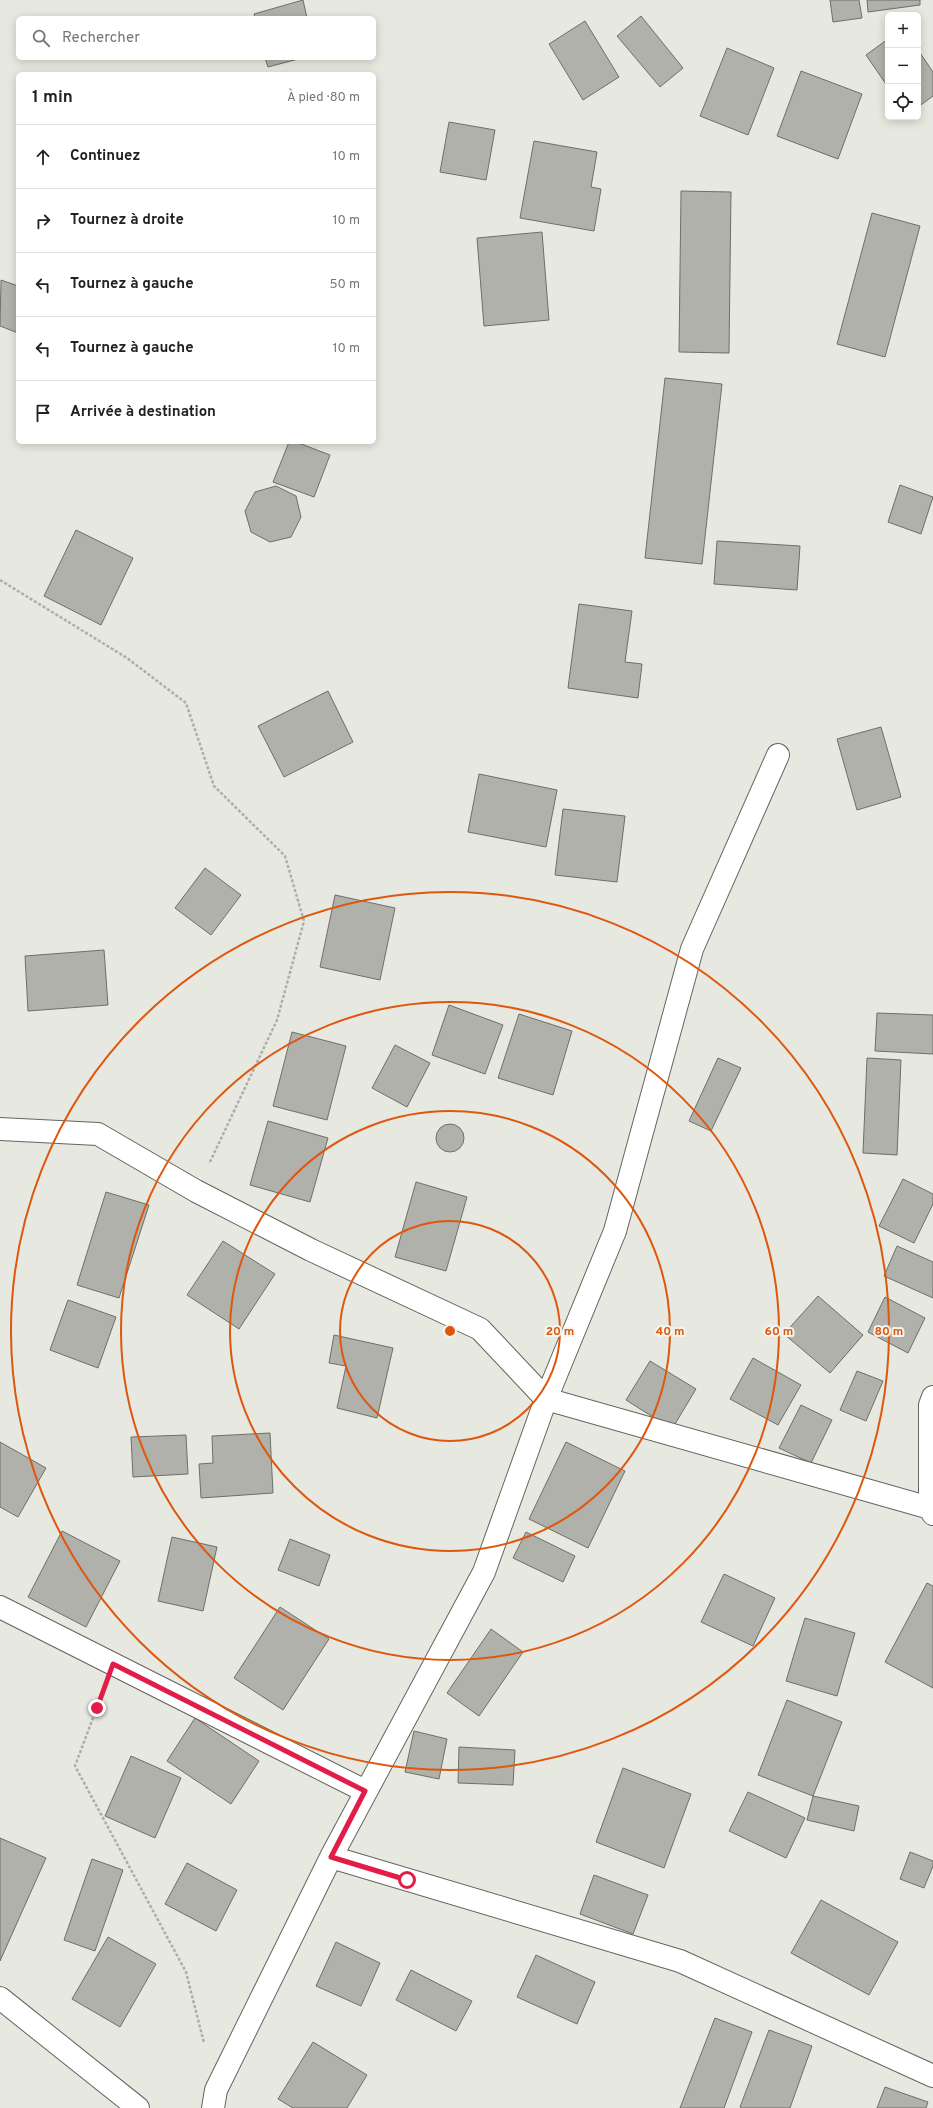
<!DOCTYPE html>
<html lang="fr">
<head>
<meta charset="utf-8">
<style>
	body { margin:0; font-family:Overpass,sans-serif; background:#f2f2f2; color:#222 }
	.controls { position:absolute; right:12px; top:12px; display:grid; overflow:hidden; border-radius:6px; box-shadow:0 2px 10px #0003 }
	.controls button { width:36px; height:36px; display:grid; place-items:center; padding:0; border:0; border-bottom:1px solid #e0e0e0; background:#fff; color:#222; font:20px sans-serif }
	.stop { position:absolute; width:12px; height:12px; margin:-9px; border:3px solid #e11d48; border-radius:50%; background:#fff }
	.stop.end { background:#e11d48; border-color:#fff; box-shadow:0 1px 4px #0008 }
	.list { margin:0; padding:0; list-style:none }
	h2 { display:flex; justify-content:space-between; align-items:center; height:52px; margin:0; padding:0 16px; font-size:17px }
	h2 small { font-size:13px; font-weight:400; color:#767676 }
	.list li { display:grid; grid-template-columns:26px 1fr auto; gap:12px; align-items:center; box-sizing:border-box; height:64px; padding:0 16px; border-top:1px solid #e0e0e0 }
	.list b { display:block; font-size:15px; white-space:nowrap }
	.list em { font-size:13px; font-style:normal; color:#767676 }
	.icon { flex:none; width:22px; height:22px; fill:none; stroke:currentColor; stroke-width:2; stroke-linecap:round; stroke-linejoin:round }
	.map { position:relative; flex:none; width:933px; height:2108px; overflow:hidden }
	.search { position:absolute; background:#fff; box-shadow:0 2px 10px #0003; left:16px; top:16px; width:360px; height:44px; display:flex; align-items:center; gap:10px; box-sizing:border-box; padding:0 14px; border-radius:6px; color:#767676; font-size:15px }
	.panel { position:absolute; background:#fff; box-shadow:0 2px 10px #0003; left:16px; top:72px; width:360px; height:372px; border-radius:6px }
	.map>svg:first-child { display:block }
	.building { fill:#b0b1aa; stroke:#6e6f69 }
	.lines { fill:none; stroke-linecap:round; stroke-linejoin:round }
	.minor-casing { stroke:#64655e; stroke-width:24 }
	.path { stroke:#adaea7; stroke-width:2.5; stroke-dasharray:3 2; stroke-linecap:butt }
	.minor { stroke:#fff; stroke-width:22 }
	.route { stroke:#e11d48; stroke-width:5 }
	.ring { fill:none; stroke:#df570e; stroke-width:2 }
	.centre { fill:#df570e; stroke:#f4f5ee; stroke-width:2 }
	.ring-label { font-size:12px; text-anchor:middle; font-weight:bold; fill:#df570e; stroke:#f4f5ee; stroke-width:4; stroke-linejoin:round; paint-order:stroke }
</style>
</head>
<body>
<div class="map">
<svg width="933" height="2108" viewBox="0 0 933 2108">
	<rect width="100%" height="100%" fill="#e7e8e0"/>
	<path class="building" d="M 303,0 L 307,18 L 255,18 L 254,14 Z
		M 830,0 L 859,0 L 862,18 L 833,22 Z
		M 867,0 L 920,0 L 920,5 L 868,12 Z
		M 641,16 L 683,68 L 660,87 L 617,36 Z
		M 585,21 L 619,77 L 583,100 L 549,44 Z
		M 888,39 L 888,87 L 866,55 Z
		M 727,48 L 774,68 L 748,135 L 700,116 Z
		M 918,50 L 933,72 L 933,96 L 918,107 Z
		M 265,58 L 302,58 L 268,67 Z
		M 801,71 L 862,94 L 838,159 L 777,136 Z
		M 449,122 L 495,130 L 486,180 L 440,172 Z
		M 534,141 L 597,152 L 591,187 L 601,189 L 594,231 L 520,218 Z
		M 681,191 L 731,192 L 729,353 L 679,352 Z
		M 872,213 L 920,226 L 885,357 L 837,344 Z
		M 542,232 L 549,320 L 484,326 L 477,238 Z
		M 1,280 L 18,286 L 18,333 L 0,326 Z
		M 665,378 L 722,384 L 702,564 L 645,558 Z
		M 289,442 L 296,442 L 330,455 L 314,497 L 273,482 Z
		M 900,485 L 933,497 L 921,534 L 888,522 Z
		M 276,486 L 296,496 L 301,517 L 291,537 L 270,542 L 251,532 L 245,511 L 255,492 Z
		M 76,530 L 133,558 L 101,625 L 44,596 Z
		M 717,541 L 800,546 L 797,590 L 714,584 Z
		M 579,604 L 632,611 L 625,662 L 642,664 L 638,698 L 568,688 Z
		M 328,691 L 353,742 L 284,777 L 258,726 Z
		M 881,727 L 901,797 L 857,810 L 837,739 Z
		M 479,774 L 557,790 L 546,847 L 468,832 Z
		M 563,809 L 625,816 L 617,882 L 555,875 Z
		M 205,868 L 241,895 L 211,935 L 175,908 Z
		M 335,895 L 395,908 L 380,980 L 320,967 Z
		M 104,950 L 108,1005 L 28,1011 L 25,956 Z
		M 449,1005 L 503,1025 L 485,1074 L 432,1055 Z
		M 877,1013 L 933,1015 L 933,1054 L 875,1051 Z
		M 519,1014 L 572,1031 L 553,1095 L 498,1078 Z
		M 292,1032 L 346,1046 L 327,1120 L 273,1106 Z
		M 395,1045 L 430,1063 L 407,1107 L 372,1088 Z
		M 718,1058 L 741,1068 L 711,1131 L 689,1121 Z
		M 867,1058 L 901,1060 L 897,1155 L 863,1153 Z
		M 268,1121 L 328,1138 L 310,1202 L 250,1185 Z
		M436 1138a14 14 0 1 1 28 0a14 14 0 1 1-28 0Z
		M 903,1179 L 933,1194 L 933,1204 L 914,1243 L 879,1226 Z
		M 416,1182 L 467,1197 L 446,1271 L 395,1257 Z
		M 106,1192 L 149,1205 L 119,1298 L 77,1285 Z
		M 223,1241 L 275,1274 L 239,1329 L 187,1295 Z
		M 897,1246 L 933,1262 L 933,1298 L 884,1276 Z
		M 818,1296 L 863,1335 L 830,1373 L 784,1334 Z
		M 885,1297 L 925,1318 L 908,1353 L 868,1332 Z
		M 68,1300 L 116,1317 L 98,1368 L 50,1350 Z
		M 334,1335 L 393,1348 L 377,1418 L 337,1408 L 346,1366 L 329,1363 Z
		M 753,1358 L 801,1385 L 778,1425 L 730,1399 Z
		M 650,1361 L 696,1389 L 672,1429 L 626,1400 Z
		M 857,1371 L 883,1381 L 866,1421 L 840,1410 Z
		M 801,1405 L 832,1420 L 811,1463 L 779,1448 Z
		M 270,1433 L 273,1493 L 201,1498 L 199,1464 L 213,1463 L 212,1436 Z
		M 186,1435 L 188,1474 L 133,1477 L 131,1437 Z
		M 0,1442 L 46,1468 L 18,1517 L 0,1507 Z
		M 566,1442 L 625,1471 L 588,1548 L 529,1519 Z
		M 62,1531 L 120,1561 L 86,1627 L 28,1597 Z
		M 526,1532 L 575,1556 L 563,1582 L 513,1558 Z
		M 172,1537 L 217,1547 L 203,1611 L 158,1601 Z
		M 290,1539 L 330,1555 L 319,1586 L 278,1570 Z
		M 724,1574 L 775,1598 L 753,1646 L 701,1622 Z
		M 927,1583 L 933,1586 L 933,1688 L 885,1662 Z
		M 280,1607 L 329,1639 L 283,1710 L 234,1678 Z
		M 805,1618 L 855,1633 L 837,1696 L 786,1681 Z
		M 491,1629 L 523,1652 L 479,1716 L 447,1693 Z
		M 787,1700 L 842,1722 L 813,1796 L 758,1775 Z
		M 195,1718 L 259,1761 L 231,1804 L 167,1761 Z
		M 414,1731 L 447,1739 L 439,1779 L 405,1772 Z
		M 459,1747 L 515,1750 L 513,1785 L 458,1783 Z
		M 131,1756 L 181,1778 L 155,1838 L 105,1816 Z
		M 623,1768 L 691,1794 L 664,1868 L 596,1842 Z
		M 748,1792 L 805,1818 L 786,1858 L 729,1831 Z
		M 813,1796 L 859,1806 L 854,1831 L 807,1820 Z
		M 0,1838 L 46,1858 L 0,1961 Z
		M 910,1852 L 933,1861 L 933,1866 L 924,1888 L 900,1879 Z
		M 92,1859 L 123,1870 L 95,1951 L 64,1940 Z
		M 187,1863 L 237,1890 L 216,1931 L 165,1904 Z
		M 594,1875 L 648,1895 L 633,1934 L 580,1914 Z
		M 821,1900 L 898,1942 L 869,1995 L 791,1953 Z
		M 108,1937 L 156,1964 L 120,2027 L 72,1999 Z
		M 336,1942 L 380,1963 L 361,2006 L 316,1986 Z
		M 536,1955 L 595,1982 L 577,2024 L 517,1997 Z
		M 411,1970 L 472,2001 L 456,2031 L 396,2000 Z
		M 715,2018 L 752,2032 L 724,2108 L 680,2108 Z
		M 769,2030 L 812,2046 L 790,2108 L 742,2108 L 740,2107 Z
		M 313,2042 L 367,2075 L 347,2108 L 293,2108 L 278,2099 Z
		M 885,2087 L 928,2102 L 926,2108 L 877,2108 Z"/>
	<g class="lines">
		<defs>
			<path id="minor" d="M 0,1129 L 98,1134 L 196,1191 L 311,1250 L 480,1329 L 546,1399 L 930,1508
				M 933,1397 L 930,1405 L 930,1508 L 933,1514
				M 0,1607 L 365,1791
				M 331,1857 L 680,1961 L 933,2076
				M 0,1998 L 138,2108
				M 213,2108 L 216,2090 L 331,1857 L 484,1572 L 546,1399 L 615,1231 L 692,949 L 778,755"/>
		</defs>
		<use href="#minor" class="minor-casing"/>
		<path class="path" d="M 0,580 L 127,658 L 186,703 L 214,786 L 285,856 L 304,921 L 277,1020 L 209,1164
			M 102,1694 L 75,1766 L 186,1972 L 204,2043"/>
		<use href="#minor" class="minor"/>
	</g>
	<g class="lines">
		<path class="route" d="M 97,1708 L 113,1664 L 365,1791 L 331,1857 L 407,1880"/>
	</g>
	<g class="ring">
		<circle cx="450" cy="1331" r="110"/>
		<circle cx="450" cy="1331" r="220"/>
		<circle cx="450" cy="1331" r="329"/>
		<circle cx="450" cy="1331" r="439"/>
	</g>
	<circle cx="450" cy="1331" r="6" class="centre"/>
	<g class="ring-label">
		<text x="560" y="1335">20 m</text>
		<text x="670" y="1335">40 m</text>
		<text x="779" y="1335">60 m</text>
		<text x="889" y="1335">80 m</text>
	</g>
</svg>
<div class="controls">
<button>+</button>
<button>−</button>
<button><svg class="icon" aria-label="locate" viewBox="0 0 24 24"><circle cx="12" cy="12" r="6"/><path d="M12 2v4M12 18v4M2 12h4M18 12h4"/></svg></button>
</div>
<div class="stop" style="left:407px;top:1880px"></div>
<div class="stop end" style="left:97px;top:1708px"></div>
<div class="search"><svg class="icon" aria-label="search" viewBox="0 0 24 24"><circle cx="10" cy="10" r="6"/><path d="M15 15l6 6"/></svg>Rechercher</div>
<section class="panel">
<h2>1 min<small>À pied · 80 m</small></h2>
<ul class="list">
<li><svg class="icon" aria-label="ahead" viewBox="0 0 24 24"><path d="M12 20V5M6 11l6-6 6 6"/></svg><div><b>Continuez</b></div><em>10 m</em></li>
<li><svg class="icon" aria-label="right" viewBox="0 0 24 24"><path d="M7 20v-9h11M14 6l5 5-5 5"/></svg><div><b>Tournez à droite</b></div><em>10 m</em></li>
<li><svg class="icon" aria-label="left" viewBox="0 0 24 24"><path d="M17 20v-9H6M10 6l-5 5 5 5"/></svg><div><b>Tournez à gauche</b></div><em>50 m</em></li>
<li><svg class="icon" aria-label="left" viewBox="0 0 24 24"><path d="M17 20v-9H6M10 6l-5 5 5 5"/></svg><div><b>Tournez à gauche</b></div><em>10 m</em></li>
<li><svg class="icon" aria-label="arrive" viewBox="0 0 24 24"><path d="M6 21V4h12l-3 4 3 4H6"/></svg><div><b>Arrivée à destination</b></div></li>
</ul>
</section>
</div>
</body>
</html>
